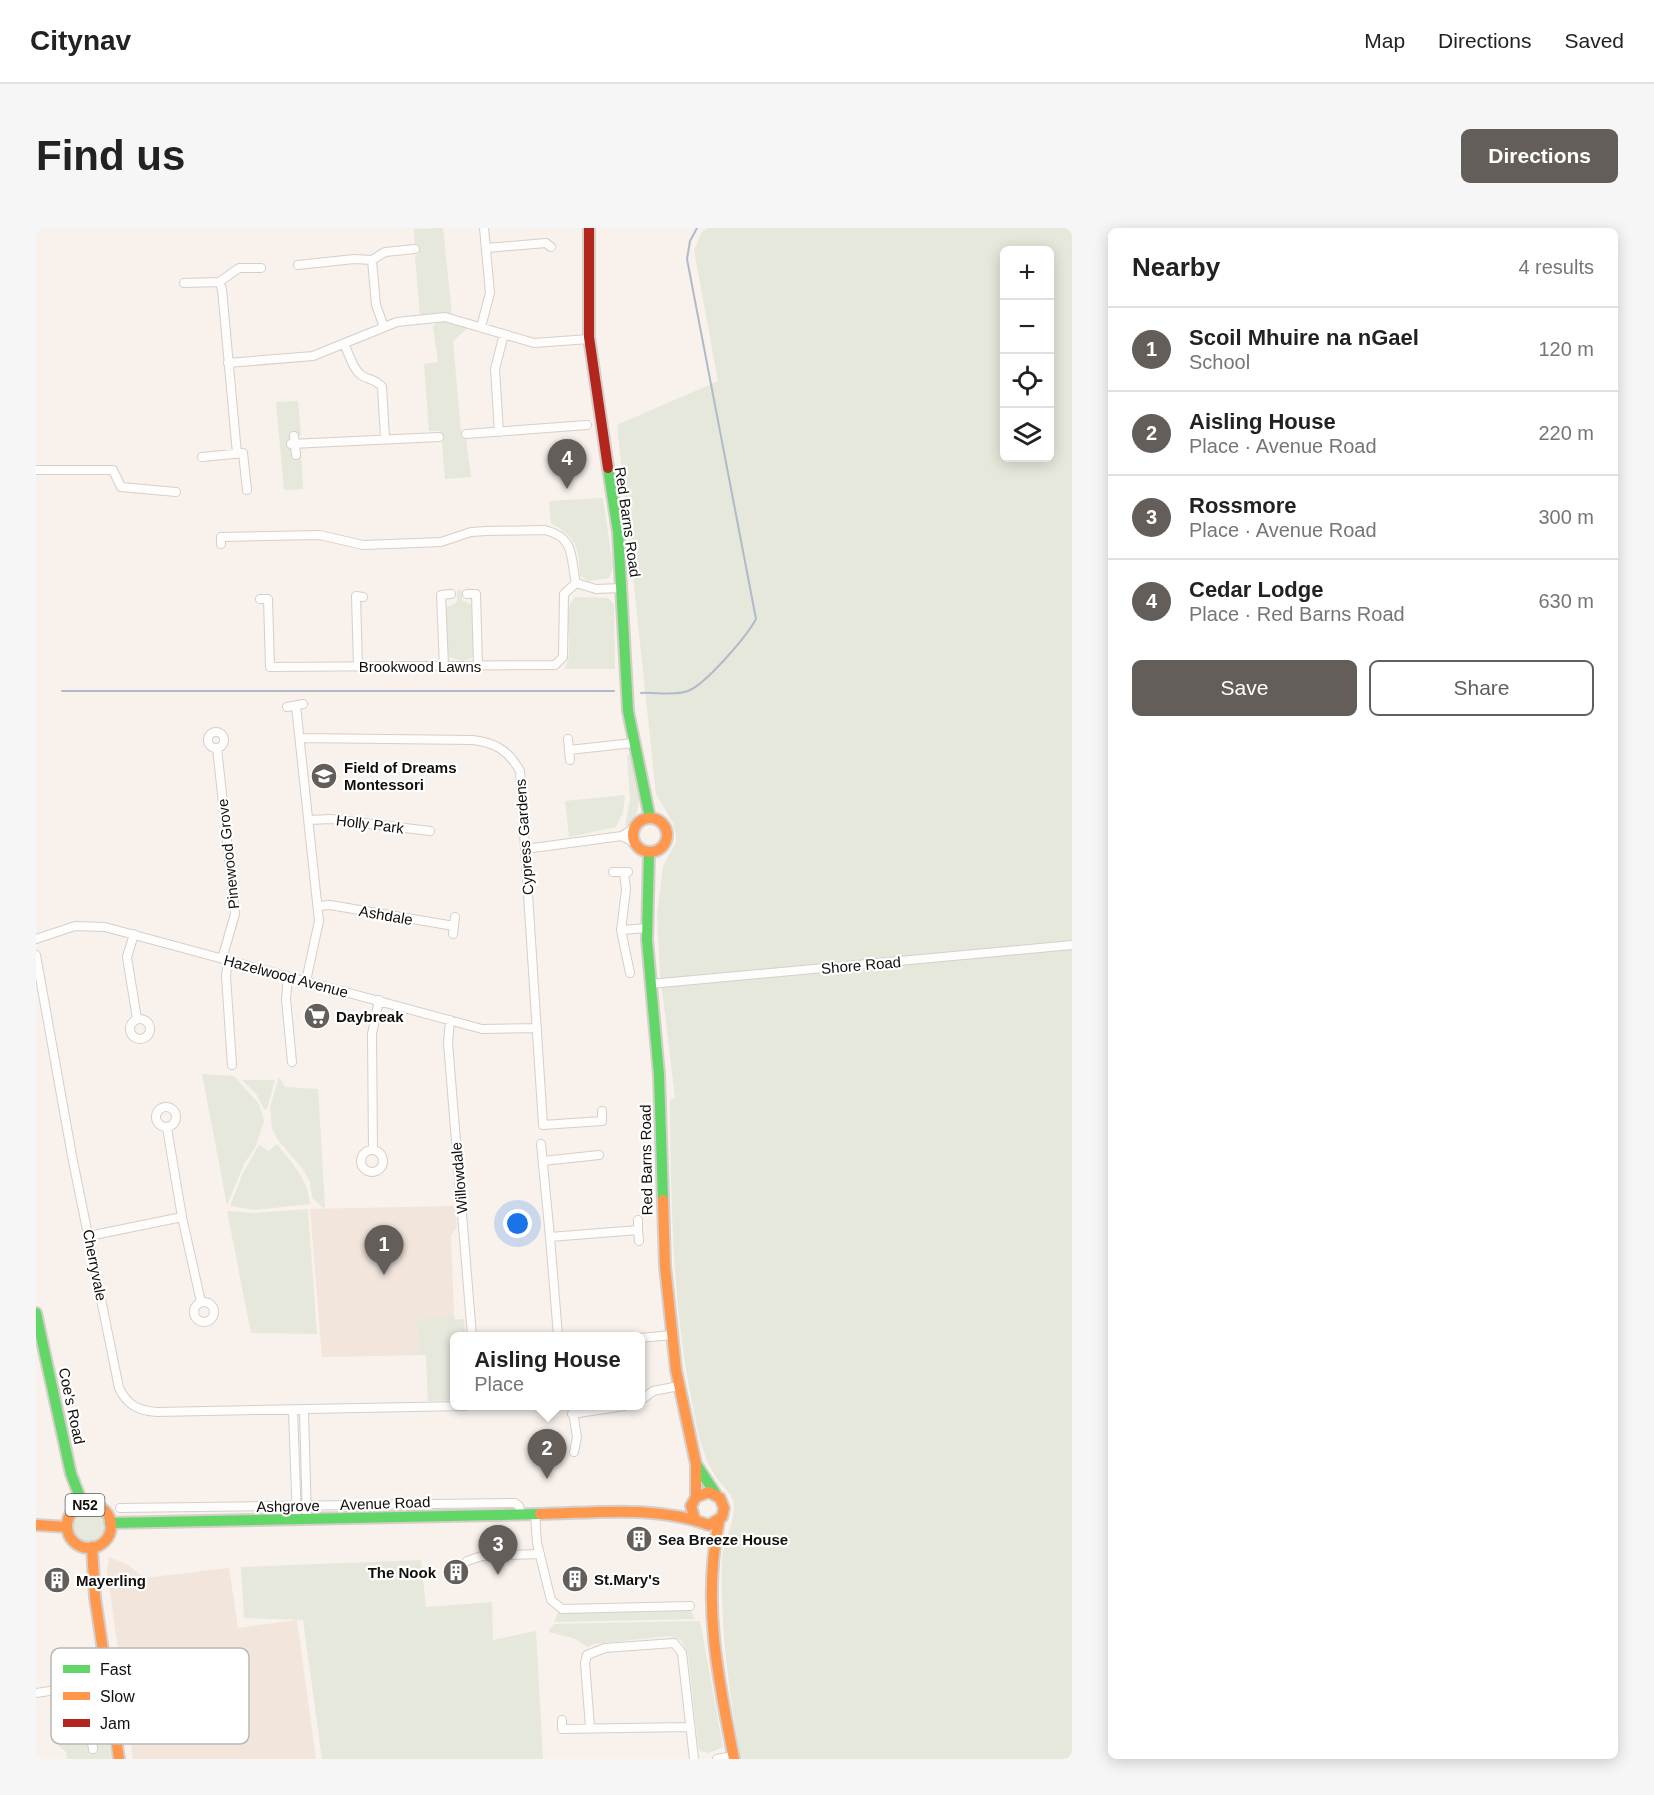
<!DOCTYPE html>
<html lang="en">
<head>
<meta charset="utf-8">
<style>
	body { margin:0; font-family:Helvetica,sans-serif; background:#f6f6f6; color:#222 }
	.controls { position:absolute; right:18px; top:18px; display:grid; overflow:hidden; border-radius:9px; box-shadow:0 3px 15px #0003 }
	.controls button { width:54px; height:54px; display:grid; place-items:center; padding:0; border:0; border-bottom:2px solid #e0e0e0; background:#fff; color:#222; font:30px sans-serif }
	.you { position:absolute; left:482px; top:996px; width:21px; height:21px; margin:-15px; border:4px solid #fff; border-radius:50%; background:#1a73e8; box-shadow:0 0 0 9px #1a73e833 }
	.badge { display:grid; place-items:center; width:39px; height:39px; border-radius:50%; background:#635e5a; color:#fff; font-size:20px; font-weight:700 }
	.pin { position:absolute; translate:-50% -50px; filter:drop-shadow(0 2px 3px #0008) }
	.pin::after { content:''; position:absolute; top:32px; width:21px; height:18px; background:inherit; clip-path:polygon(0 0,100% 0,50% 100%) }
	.popup { position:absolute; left:414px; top:1104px; width:195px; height:78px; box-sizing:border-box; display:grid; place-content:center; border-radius:9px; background:#fff; filter:drop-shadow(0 2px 4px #0005); font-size:20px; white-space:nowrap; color:#767676 }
	.popup b { font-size:22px; color:#222 }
	.popup::after { content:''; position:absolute; left:50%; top:100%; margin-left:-12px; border:12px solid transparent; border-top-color:#fff }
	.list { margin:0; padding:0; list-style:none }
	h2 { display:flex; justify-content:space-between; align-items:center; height:78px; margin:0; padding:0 24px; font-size:26px }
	h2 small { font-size:20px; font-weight:400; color:#767676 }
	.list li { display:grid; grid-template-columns:39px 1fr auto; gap:18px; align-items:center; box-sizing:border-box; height:84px; padding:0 24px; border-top:2px solid #e0e0e0 }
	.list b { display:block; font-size:22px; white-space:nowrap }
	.list p { margin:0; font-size:20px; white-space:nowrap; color:#767676 }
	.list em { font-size:20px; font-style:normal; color:#767676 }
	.actions { display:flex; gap:12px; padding:18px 24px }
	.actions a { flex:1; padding:14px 0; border:2px solid #635e5a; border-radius:9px; text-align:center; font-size:21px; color:#635e5a }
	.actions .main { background:#635e5a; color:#fff }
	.icon { flex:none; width:33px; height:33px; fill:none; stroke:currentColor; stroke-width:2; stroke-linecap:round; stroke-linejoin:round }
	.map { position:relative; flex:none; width:1036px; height:1531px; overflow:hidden; border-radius:9px }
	header { display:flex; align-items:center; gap:36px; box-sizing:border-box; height:84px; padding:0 30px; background:#fff; border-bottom:2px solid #e0e0e0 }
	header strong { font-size:28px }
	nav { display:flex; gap:33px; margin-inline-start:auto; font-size:21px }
	.intro { display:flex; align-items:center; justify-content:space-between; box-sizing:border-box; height:144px; padding:0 36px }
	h1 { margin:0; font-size:42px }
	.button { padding:15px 27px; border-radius:9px; background:#635e5a; color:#fff; font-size:21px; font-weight:700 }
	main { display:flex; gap:36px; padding:0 36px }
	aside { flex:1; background:#fff; border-radius:9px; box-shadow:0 3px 15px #0003 }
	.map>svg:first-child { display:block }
	.built { fill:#f2e5db }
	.green { fill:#e6e8dc; fill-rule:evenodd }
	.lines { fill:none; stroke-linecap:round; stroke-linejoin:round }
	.stream { stroke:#b0bacb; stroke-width:2 }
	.street-casing { stroke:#d5cfcb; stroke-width:10 }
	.fast-casing { stroke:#d5cfcb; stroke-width:14 }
	.slow-casing { stroke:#d5cfcb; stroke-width:14 }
	.jam-casing { stroke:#d5cfcb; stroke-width:14 }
	.street { stroke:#fefdfc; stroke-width:8 }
	.fast { stroke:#63d668; stroke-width:10 }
	.slow { stroke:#ff974d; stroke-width:10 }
	.jam { stroke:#b3261e; stroke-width:10 }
	.labels { text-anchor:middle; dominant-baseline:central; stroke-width:4.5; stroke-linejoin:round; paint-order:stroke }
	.shield { fill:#fff; stroke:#5a5755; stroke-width:1.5 }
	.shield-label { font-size:14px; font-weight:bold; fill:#130f0c }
	.street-label { font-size:15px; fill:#130f0c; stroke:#fff }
	.poi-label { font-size:15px; font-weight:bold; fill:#130f0c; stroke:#fff; text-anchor:start }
	.key { fill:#fff; stroke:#b8b7b6; stroke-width:1.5 }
	.key-label { font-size:16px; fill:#130f0c }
</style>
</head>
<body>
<header>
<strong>Citynav</strong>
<nav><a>Map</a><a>Directions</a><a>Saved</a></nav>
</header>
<div class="intro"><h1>Find us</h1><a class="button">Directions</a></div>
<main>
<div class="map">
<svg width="1036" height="1531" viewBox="0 0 1036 1531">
	<rect width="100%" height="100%" fill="#f8f1ec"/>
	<path class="built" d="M 419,978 L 421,999 L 415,1007 L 418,1088 L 419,1092 L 428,1091 L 429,1108 L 418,1108 L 418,1172 L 392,1173 L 390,1127 L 286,1129 L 274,981 Z
		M 73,1329 L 92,1337 L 108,1350 L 193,1340 L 202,1400 L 261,1392 L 280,1531 L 97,1531 L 71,1342 Z"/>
	<path class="green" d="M 407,0 L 416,86 L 384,88 L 379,27 L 383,26 L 382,19 L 379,18 L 378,1 Z
		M 672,0 L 1036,0 L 1036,1531 L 705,1531 C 693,1465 684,1399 686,1332 C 687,1314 698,1296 698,1279 C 698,1268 689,1260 682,1252 C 668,1232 662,1209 658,1184 C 636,1081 635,976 634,872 L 639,869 L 624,746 L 621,687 L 627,638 L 640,614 L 640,607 L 637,595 L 620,566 L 581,197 L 682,153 L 658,22 L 666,4 ZM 969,22 L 1014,22 L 1014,230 L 969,230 Z
		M 401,94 L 412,94 L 432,100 L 417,113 L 425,204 L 430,210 L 435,249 L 409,251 L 405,203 L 393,203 L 388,136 L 402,134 L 397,99 Z
		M 262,173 L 265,207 L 254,208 L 256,224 L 265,224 L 267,261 L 248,262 L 240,174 Z
		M 567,270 L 577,339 L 573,350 L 552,353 L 544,347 C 542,316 541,311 515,295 L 513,273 Z
		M 421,362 L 426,362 L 426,372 L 438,378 L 438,423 L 436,430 L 427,433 L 413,429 L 411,424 L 409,380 L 421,374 Z
		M 539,369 L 572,370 L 578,377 L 579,441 L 528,441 C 542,421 522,387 539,369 Z
		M 591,526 L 595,528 C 601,548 609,578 595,596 L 589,598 L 594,572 Z
		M 589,567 L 587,584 L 580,599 L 533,609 L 529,573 Z
		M 166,846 L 198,848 L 223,876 L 228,893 L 219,920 L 208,936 L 191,977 Z
		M 243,849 L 249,859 L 282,861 L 289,979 L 287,980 L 276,970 L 274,954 L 266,940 L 242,912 L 236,901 L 234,879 Z
		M 206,852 L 239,852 L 231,881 L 228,881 L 221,867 Z
		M 241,916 C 257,937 271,949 274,976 L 219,982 L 194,978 L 207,945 L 223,917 L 233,923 Z
		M 272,981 L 281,1106 L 215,1105 L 191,983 L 217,985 Z
		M 418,1088 L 419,1092 L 428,1091 L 429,1108 L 418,1108 L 418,1172 L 392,1173 L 390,1127 L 374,1127 L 381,1124 L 385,1117 L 380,1092 Z
		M37 1298a16 16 0 1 1 32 0a16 16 0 1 1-32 0Z
		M 385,1332 L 390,1379 L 456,1374 L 457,1412 L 500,1403 L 507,1531 L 286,1531 L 267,1392 L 208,1390 L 205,1339 Z
		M 654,1382 L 659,1391 L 518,1394 L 523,1383 Z
		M 664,1393 L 687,1519 L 673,1525 L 664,1523 L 662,1518 L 652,1426 L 645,1412 L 633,1408 L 557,1416 L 552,1419 L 537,1410 L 512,1404 L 518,1396 Z
		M 57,1421 L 67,1464 L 75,1531 L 31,1531 L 30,1524 L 17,1513 L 16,1500 L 51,1495 L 47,1462 L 58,1460 L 49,1439 L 44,1439 L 42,1424 Z"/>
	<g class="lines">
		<path class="stream" d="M 26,463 L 578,463
			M 605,465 C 618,464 640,468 652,463 C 670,456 711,408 720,391 L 651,31 L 654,13 L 661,0"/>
		<defs>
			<path id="street" d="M 450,20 L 510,15 L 515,19
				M 262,37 L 318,31 L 336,32
				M 183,54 L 186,61 L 201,226
				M 148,55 L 183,54 L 203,40 L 225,40
				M 348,99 L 340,77 L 336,32 L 349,24 L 379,21
				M 445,99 L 454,65 L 448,0
				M 308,116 C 313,125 316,140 325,147 C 332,152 340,151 346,159 L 349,210
				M 192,135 L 277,128 L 361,94 L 409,89 L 498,115 L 553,111
				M 463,204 L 459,141 L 468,106
				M 430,206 L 551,197
				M 258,208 L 260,227
				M 255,216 L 403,209
				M 166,229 L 207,225 L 211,262
				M 0,242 L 77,242 L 85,259 L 140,264
				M 185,316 L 185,309 L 284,307 L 327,317 L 405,314 L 435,304 L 450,303 L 509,302 C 540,310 534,329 540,355 L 560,361 L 586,360
				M 431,366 L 440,366 L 442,438
				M 224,371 L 232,371 L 234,439 L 519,437 L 527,429 L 528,366 L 540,355
				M 408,438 L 405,367 L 415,366
				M 322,439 L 320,368 L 327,369
				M 260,478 L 283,693 L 270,753
				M 251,479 L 267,476
				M172 512a8 8 0 1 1 16 0a8 8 0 1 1-16 0Z
				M 264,510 L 436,512 C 459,514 473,523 484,543 L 507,897 L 566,893 L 566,883
				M 532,511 L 534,532
				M 181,520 L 199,686 L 186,731
				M 533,522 L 597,515
				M 273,592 L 295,591 L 394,603
				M 586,608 L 599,615
				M 489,621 L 586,608 L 598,600
				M 577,644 L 592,644
				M 588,644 L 590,662 L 585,702 L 594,745
				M 282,678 L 294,677 L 418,698
				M 585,702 L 611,700
				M 98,706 L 91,729 L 101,791
				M 417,706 L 419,689
				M 0,711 L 39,698 L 69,699 L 446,801 L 501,800
				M 0,727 L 36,928 L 83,1160 C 91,1177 103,1183 121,1184 L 429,1178
				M 192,732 L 190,748 L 196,837
				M 252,749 L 250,771 L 256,834
				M 614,756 L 1036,717
				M94 801a10 10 0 1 1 20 0a10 10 0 1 1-20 0Z
				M 414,792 L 412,815 L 436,1108
				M120 889a10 10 0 1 1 20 0a10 10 0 1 1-20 0Z
				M 505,916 L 514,1009
				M 337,922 L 336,806 L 343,772
				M325 933a11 11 0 1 1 22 0a11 11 0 1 1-22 0Z
				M 507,933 L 563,927
				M 146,989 L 165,1074
				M 602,1002 L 603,1013
				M 53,1008 L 146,989 L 131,900
				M158 1084a10 10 0 1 1 20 0a10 10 0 1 1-20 0Z
				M 522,1108 L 514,1009 L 602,1002 L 602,992
				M 604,1110 L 636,1107
				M 604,1173 L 617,1163 L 643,1158
				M 536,1178 L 541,1209 L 538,1224
				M 257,1183 L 261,1292
				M 268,1183 L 271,1292
				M 536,1186 L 588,1178
				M 84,1280 L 479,1275 L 483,1278 L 485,1286
				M 499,1286 L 501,1315 L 515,1372 L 526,1381 L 654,1378
				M 431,1333 L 446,1328 L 504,1326
				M 0,1465 L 47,1458 L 57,1521
				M 526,1492 L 526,1501 L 653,1499
				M 554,1499 L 549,1435 L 551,1427 L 569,1420 L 638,1415 L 646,1425 L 658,1531
				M 681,1531 L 698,1528"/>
			<path id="fast" d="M 572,240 L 582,304 L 592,483 L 614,590
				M 613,624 L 611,712 L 623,847 L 627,972
				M 0,1085 L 35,1246 L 47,1277
				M 660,1236 L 679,1265
				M 74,1295 L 504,1286"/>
			<path id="slow" d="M597 607a17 17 0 1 1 34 0a17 17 0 1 1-34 0Z
				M 627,972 L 629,1038 L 640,1142 L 660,1236 L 660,1269
				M31 1298a22 22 0 1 1 44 0a22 22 0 1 1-44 0Z
				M 504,1286 C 560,1285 620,1277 673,1297 L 686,1289 L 688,1280 L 684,1270 L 673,1264 L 660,1269 L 655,1278 L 659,1292
				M 683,1293 C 666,1374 682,1451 698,1531
				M 0,1297 L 31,1299
				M 56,1319 L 59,1369 L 83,1531"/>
			<path id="jam" d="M 553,0 L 553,109 L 572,240"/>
		</defs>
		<use href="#street" class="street-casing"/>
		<use href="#fast" class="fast-casing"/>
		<use href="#slow" class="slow-casing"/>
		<use href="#jam" class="jam-casing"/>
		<use href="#street" class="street"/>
		<use href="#fast" class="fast"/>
		<use href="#slow" class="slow"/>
		<use href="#jam" class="jam"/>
	</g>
	<defs>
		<symbol id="school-disc" viewBox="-11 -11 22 22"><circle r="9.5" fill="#635e5a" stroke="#fff"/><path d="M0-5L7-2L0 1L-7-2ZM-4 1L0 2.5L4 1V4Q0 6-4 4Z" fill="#fff"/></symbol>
		<symbol id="supermarket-disc" viewBox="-11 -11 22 22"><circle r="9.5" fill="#635e5a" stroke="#fff"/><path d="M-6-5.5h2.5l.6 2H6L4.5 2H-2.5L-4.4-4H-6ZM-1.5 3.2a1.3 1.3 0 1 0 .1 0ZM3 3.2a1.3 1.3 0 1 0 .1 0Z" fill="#fff"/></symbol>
		<symbol id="building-disc" viewBox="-11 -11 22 22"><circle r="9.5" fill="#635e5a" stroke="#fff"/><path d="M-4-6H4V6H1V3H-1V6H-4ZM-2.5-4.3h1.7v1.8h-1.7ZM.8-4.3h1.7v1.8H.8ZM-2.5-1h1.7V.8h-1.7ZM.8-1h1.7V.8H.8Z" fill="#fff"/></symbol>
	</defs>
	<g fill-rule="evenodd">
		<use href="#school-disc" x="273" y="533" width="30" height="30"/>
		<use href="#supermarket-disc" x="266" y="773" width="30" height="30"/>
		<use href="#building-disc" x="588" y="1296" width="30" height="30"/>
		<use href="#building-disc" x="405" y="1329" width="30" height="30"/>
		<use href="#building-disc" x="524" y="1336" width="30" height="30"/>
		<use href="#building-disc" x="6" y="1337" width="30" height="30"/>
	</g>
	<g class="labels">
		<rect class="shield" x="29.5" y="1266" width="39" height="22" rx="4.5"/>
		<g class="shield-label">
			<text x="49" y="1277">N52</text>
		</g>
		<g class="street-label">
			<text transform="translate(592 294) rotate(82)">Red Barns Road</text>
			<text x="384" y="438">Brookwood Lawns</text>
			<text transform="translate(334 596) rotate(7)">Holly Park</text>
			<text transform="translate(488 609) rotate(-94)">Cypress Gardens</text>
			<text transform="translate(192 626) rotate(-96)">Pinewood Grove</text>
			<text transform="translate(350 687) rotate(10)">Ashdale</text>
			<text transform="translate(825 737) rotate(-5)">Shore Road</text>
			<text transform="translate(250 748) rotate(15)">Hazelwood Avenue</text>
			<text transform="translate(610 932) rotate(-91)">Red Barns Road</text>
			<text transform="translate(423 950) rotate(-95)">Willowdale</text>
			<text transform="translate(59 1037) rotate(79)">Cherryvale</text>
			<text transform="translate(36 1178) rotate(78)">Coe's Road</text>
			<text transform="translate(349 1275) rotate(-2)">Avenue Road</text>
			<text transform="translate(252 1278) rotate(-1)">Ashgrove</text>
		</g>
		<g class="poi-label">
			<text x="308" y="539">Field of Dreams<tspan x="308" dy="17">Montessori</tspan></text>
			<text x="300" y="788">Daybreak</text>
			<text x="622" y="1311">Sea Breeze House</text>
			<text x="400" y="1344" text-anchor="end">The Nook</text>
			<text x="558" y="1351">St.Mary's</text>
			<text x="40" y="1352">Mayerling</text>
		</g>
	</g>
	<rect x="15" y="1420" width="198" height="96" rx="9" class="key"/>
	<rect x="27" y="1437" width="27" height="8" fill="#63d668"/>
	<rect x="27" y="1464" width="27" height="8" fill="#ff974d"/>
	<rect x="27" y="1491" width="27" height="8" fill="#b3261e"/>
	<g class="key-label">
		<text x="64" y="1447">Fast</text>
		<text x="64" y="1474">Slow</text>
		<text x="64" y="1501">Jam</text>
	</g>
</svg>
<div class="controls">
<button>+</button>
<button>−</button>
<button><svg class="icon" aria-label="locate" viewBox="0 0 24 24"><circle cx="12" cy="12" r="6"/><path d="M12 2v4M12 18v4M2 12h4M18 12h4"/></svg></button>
<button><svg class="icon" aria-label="layers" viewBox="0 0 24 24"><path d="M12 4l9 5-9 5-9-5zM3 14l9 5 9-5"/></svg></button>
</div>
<div class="you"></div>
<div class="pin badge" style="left:348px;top:1047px">1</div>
<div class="pin badge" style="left:511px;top:1251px">2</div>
<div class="popup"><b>Aisling House</b>Place</div>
<div class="pin badge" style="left:462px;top:1347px">3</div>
<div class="pin badge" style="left:531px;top:261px">4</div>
</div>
<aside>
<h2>Nearby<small>4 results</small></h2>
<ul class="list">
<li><span class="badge">1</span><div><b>Scoil Mhuire na nGael</b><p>School</p></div><em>120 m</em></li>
<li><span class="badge">2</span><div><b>Aisling House</b><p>Place · Avenue Road</p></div><em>220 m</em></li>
<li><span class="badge">3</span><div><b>Rossmore</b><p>Place · Avenue Road</p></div><em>300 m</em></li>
<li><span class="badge">4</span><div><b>Cedar Lodge</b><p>Place · Red Barns Road</p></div><em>630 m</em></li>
</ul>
<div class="actions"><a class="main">Save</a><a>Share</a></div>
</aside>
</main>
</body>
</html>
